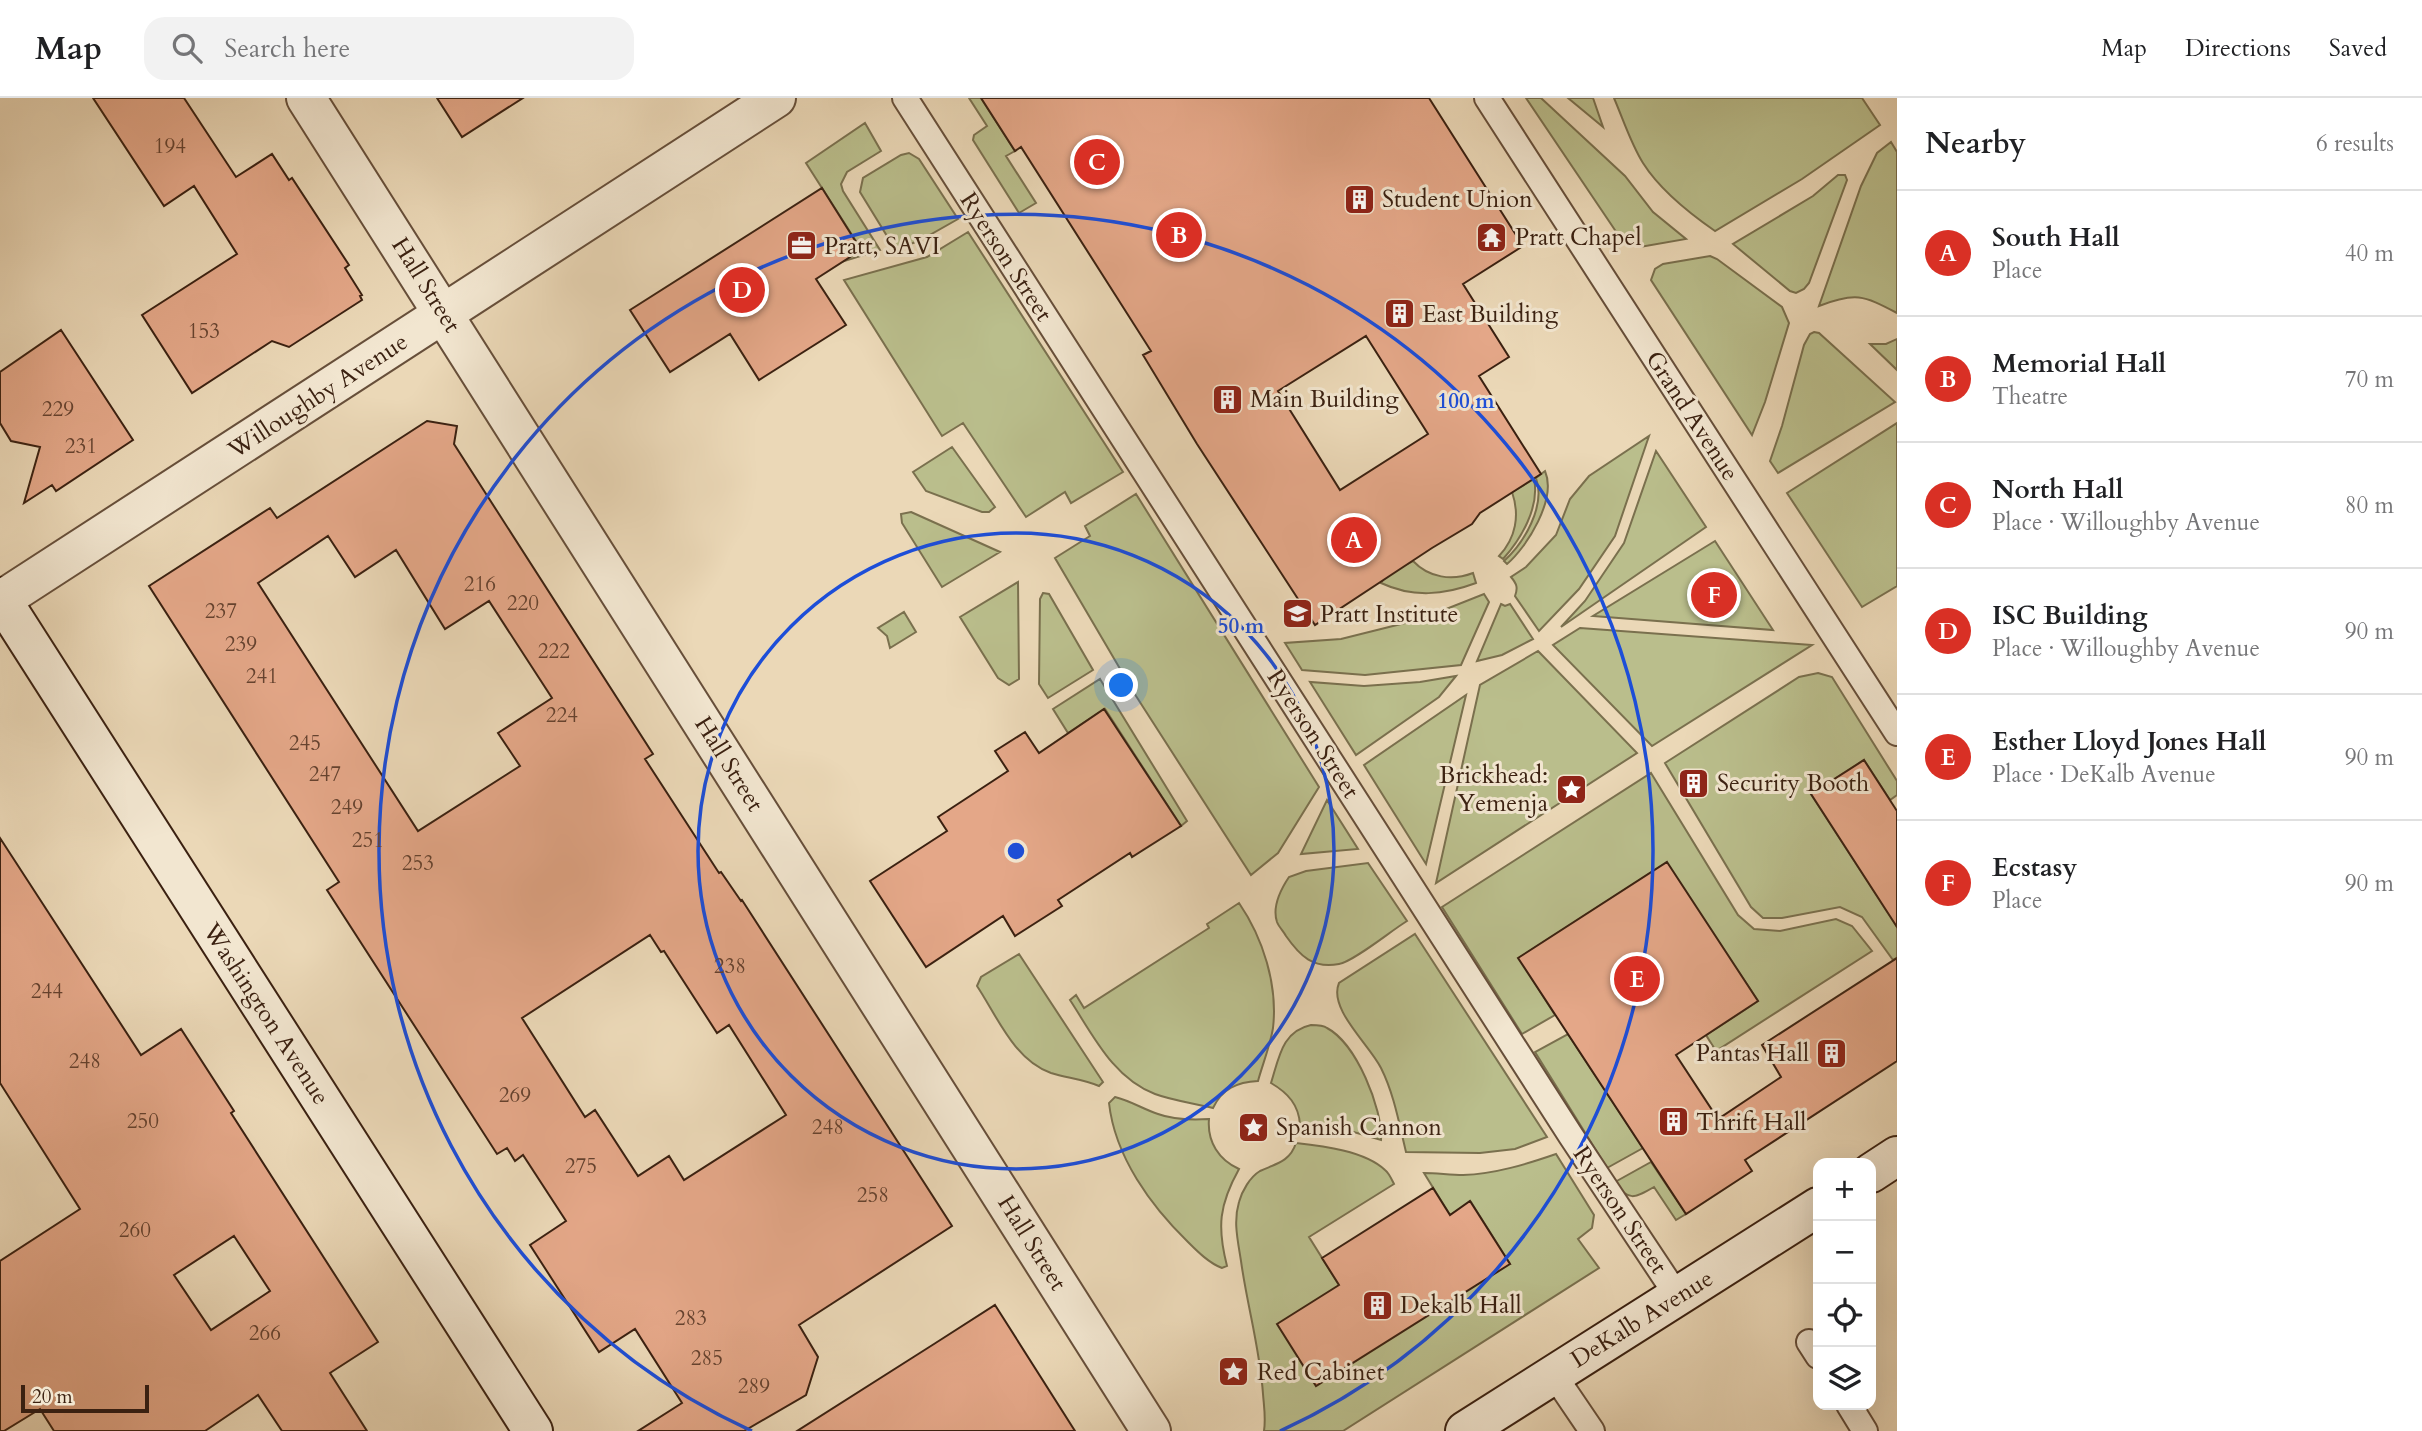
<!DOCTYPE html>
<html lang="en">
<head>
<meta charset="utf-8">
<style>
	body { margin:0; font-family:Cardo,serif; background:#f2f2f2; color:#202124 }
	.controls { position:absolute; right:21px; bottom:21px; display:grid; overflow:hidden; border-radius:14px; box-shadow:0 7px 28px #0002 }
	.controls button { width:63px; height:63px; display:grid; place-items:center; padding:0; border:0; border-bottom:2px solid #e0e0e0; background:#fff; color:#202124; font:35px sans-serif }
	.scale { position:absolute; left:21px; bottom:18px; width:128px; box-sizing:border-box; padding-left:7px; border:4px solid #3b2111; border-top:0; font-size:19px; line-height:24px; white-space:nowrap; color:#3b2111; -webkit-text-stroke:5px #f2e6d0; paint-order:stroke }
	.you { position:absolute; left:1122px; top:588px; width:24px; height:24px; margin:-18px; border:5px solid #fff; border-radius:50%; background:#1a73e8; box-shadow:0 0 0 10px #1a73e833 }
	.badge { display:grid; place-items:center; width:46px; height:46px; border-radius:50%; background:#d93025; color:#fff; font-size:23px; font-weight:700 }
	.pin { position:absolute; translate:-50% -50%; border:4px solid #fff; box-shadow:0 2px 7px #0006 }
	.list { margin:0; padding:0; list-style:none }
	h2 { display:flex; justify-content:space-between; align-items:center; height:91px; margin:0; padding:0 28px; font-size:30px }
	h2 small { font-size:23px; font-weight:400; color:#757577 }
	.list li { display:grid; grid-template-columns:46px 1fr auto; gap:21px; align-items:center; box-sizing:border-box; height:126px; padding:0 28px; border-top:2px solid #e0e0e0 }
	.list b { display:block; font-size:26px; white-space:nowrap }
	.list p { margin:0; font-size:23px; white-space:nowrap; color:#757577 }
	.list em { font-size:23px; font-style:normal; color:#757577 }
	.icon { flex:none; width:38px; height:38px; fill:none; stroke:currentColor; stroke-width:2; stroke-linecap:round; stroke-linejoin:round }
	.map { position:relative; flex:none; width:1897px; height:1333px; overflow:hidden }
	header { display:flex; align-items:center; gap:42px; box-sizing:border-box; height:98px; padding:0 35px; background:#fff; border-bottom:2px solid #e0e0e0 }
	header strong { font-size:33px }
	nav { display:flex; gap:38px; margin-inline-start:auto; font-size:24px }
	.search { width:490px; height:63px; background:#f2f2f2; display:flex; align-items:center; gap:18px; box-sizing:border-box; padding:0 24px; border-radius:21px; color:#757577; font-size:26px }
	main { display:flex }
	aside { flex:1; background:#fff }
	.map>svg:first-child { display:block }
	.green { fill:#babe8c; stroke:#7a704e; stroke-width:2 }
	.building { fill:#e4a788; stroke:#3b2111; stroke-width:2; fill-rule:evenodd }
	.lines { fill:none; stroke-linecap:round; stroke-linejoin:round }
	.lane-casing { stroke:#674f3a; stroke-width:28 }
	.street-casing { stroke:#674f3a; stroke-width:42 }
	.secondary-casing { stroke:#3b2111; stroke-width:42 }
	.lane { stroke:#f2e6d0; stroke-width:24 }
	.street { stroke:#f2e6d0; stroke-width:38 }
	.secondary { stroke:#f2e6d0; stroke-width:38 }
	.ring { fill:none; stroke:#1d4ed8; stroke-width:3.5 }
	.labels { text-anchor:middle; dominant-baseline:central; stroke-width:6; stroke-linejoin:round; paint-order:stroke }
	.number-label { font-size:21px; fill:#65422f }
	.poi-label { font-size:24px; fill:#3b2111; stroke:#f2e6d0; text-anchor:start }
	.street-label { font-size:24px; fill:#3b2111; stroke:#f2e6d0 }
	.centre { fill:#1d4ed8; stroke:#f2e6d0; stroke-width:3.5 }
	.ring-label { font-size:21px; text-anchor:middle; font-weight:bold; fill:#1d4ed8; stroke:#f2e6d0; stroke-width:6; stroke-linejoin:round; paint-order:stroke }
</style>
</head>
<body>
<header>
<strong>Map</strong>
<div class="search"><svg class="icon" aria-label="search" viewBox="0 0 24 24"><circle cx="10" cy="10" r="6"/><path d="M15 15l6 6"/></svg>Search here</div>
<nav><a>Map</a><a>Directions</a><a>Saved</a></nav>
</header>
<main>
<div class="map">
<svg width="1897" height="1333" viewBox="0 0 1897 1333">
	<rect width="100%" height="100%" fill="#ebd8b7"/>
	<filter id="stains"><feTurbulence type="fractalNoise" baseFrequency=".00286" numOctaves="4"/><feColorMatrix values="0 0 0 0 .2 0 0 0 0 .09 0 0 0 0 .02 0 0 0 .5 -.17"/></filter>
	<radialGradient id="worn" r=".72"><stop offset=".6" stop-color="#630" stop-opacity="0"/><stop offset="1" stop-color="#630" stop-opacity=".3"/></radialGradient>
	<path class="green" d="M 969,0 L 981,0 L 1015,53 L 1006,58 L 1036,105 L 1019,115 L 973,42 L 974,37 L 987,28 Z
		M 1526,0 L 1541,0 L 1625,78 L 1653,114 L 1686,141 L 1640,149 L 1621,141 Z
		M 1568,0 L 1593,0 L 1603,29 Z
		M 1614,0 L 1862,0 L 1880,27 L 1802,81 L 1715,133 C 1689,115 1660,92 1643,65 C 1631,46 1623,21 1614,0 Z
		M 865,25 L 881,53 L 847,74 L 841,86 L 843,93 L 880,152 L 841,164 L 861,151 L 806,65 Z
		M 1891,44 L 1897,54 L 1897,215 C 1863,197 1855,194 1819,208 L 1861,88 L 1877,55 Z
		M 909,55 L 919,61 L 958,121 L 919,143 L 895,151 L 860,94 L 863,80 L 901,57 Z
		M 1838,77 L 1845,77 L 1847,82 L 1809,185 L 1804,191 L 1796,195 L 1790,193 L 1733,146 L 1813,98 Z
		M 968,134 L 1123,374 L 1071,405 L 1065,394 L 1026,419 L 963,325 L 942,338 L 844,182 L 927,159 Z
		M 1710,158 L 1717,161 L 1782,209 L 1789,225 L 1765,304 L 1752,337 L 1651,182 L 1655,171 L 1663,166 Z
		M 1814,234 L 1819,235 L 1895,304 L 1778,375 L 1770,363 L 1782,328 L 1804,247 L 1810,236 Z
		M 1897,241 L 1897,272 L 1870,246 L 1886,246 Z
		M 1897,325 L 1897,488 L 1862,509 L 1787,395 Z
		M 1649,338 L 1615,438 L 1579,491 L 1539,533 L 1515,498 C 1518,490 1517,486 1511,479 L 1526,469 L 1556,437 L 1570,401 L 1589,378 Z
		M 952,349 L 995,409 L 989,414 L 982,414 L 926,393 L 913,374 Z
		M 1656,353 L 1706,429 L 1561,529 L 1585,503 L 1624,445 Z
		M 1545,373 C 1557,401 1527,449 1507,466 L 1504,463 C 1524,445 1546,408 1536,380 Z
		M 1534,381 C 1540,409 1521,441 1503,461 L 1499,458 C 1516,440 1520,417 1512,394 Z
		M 1136,396 L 1319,689 L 1278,755 L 1251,777 L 1136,598 L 1055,460 L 1090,438 L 1085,428 Z
		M 911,414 L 1000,454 L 942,489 L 902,425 L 901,416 Z
		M 1715,443 L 1773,532 L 1593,518 Z
		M 1413,463 C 1429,480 1452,483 1473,475 L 1476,485 C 1444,497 1413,500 1381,485 L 1387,476 Z
		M 1018,484 L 1019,581 L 1009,587 L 998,580 L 960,519 Z
		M 1043,495 L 1049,496 L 1093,572 L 1048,600 L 1039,586 L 1040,501 Z
		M 1484,496 L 1489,504 L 1461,567 L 1365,577 L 1302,572 L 1285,545 L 1341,541 L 1421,521 Z
		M 1501,506 L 1505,508 L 1510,506 L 1533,541 L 1502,557 L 1477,563 Z
		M 904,514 L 916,534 L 890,550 L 887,538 L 878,530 Z
		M 1580,530 L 1812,547 L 1652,648 L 1553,547 Z
		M 1538,553 L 1637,655 L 1436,785 L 1480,587 Z
		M 1818,575 L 1832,579 L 1897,683 L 1897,697 L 1890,702 L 1864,662 L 1811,696 L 1897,829 L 1897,860 L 1893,862 L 1862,819 L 1840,809 L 1782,820 L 1763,820 L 1751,809 L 1665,665 L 1799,579 Z
		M 1456,578 L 1439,599 L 1356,657 L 1310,584 L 1364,588 L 1420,584 Z
		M 1100,581 L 1187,723 L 1181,728 L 1105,611 L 1068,635 L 1053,611 Z
		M 1466,597 L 1426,766 L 1364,667 Z
		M 1651,675 L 1738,817 L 1754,831 L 1780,833 L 1836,821 L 1852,828 L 1872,853 L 1716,953 L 1706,937 L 1758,903 L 1666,765 L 1519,860 L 1555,917 L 1522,936 L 1442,809 Z
		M 1327,702 L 1358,751 L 1301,756 Z
		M 1368,765 L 1407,823 C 1392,832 1353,864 1339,866 C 1313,871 1300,858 1286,838 C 1284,834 1279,829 1277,824 C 1272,809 1281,791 1289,779 L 1306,773 Z
		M 1239,805 C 1263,840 1278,887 1273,930 C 1270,948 1263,965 1258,983 C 1237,984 1222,991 1213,1010 C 1194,1005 1174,1003 1155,996 C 1113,980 1093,937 1070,902 L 1076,897 L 1084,910 L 1209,830 L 1207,826 Z
		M 1415,836 L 1547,1039 L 1515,1051 L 1480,1055 L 1406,1054 C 1399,1025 1394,996 1381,970 C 1369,946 1328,911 1339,885 Z
		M 1019,856 L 1103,984 L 1099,988 C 1083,981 1067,980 1051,975 C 1014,962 997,918 977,888 L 981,879 Z
		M 1311,927 C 1315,927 1323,927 1327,930 C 1356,945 1383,1011 1381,1042 L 1333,1028 L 1300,1027 C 1299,1007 1288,995 1271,985 C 1279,960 1282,933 1311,927 Z
		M 1568,936 L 1643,1050 L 1607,1070 L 1535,954 Z
		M 1115,999 C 1131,1003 1143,1011 1158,1016 C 1174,1022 1192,1022 1209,1021 C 1207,1044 1219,1062 1239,1071 C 1219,1107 1217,1129 1227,1168 L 1222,1170 C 1209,1165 1198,1154 1188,1144 C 1151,1108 1115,1059 1109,1005 Z
		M 1296,1045 C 1323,1048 1365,1053 1385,1072 C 1389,1075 1392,1082 1394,1086 L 1309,1139 L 1339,1187 L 1510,1166 L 1471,1104 L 1450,1117 L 1424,1075 C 1437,1075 1450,1077 1463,1077 C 1495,1076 1527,1066 1556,1056 L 1594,1117 L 1592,1130 L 1578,1141 L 1599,1170 L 1343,1333 L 1264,1333 C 1266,1320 1264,1309 1263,1296 C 1260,1251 1247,1207 1241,1163 C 1238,1143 1233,1124 1239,1104 C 1242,1093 1250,1079 1260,1073 C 1275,1066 1290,1064 1296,1045 Z
		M 1651,1064 L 1686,1116 L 1676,1122 L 1654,1089 C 1635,1100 1628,1104 1615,1084 Z"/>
	<path class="building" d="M 93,0 L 184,0 L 236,79 L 272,56 L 289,82 L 292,80 L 349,167 L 345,170 L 362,197 L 360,198 L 362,202 L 289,249 L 272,243 L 192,295 L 142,217 L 237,156 L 194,88 L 164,108 Z
		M 437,0 L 523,0 L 462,39 Z
		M 981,0 L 1429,0 L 1523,148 L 1463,186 L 1509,259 L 1479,278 L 1541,376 L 1480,415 L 1472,426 L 1432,450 L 1315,527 L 1197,346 L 1143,257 L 1151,253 L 1021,49 L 1015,53 ZM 1366,238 L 1428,336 L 1340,392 L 1278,293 Z
		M 822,90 L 861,152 L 816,181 L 846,227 L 759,282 L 730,236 L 670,274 L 630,212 Z
		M 61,232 L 133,342 L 56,393 L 52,387 L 24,405 L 40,349 L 11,343 L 0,325 L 0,274 Z
		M 427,323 L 457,328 L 454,346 L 653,656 L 645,661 L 719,775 L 721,774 L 741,803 L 742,802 L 952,1128 L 799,1227 L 818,1259 L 806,1297 L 744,1333 L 638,1333 L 682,1305 L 635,1231 L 599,1254 L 530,1147 L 566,1123 L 523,1057 L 515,1063 L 507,1050 L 497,1056 L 327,792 L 339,784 L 149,488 L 270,410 L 277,420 ZM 328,438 L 355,479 L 396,452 L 445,531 L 489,503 L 552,600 L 498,635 L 520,668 L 418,733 L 258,485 ZM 650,837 L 661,854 L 664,853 L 717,935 L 729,927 L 786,1017 L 684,1082 L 669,1058 L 638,1078 L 595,1012 L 585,1019 L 522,920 Z
		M 1104,611 L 1181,728 L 1132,759 L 1130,755 L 1058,802 L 1062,808 L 1015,838 L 1003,818 L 926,869 L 870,783 L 947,733 L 938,719 L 1008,673 L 995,653 L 1025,634 L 1039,655 Z
		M 1864,662 L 1897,713 L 1897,829 L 1811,696 Z
		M 0,740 L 141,957 L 181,931 L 234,1013 L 231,1015 L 378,1244 L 330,1275 L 367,1333 L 282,1333 L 258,1297 L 205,1333 L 54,1333 L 40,1311 L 4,1333 L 0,1333 L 0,1163 L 80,1111 L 0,985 ZM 234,1138 L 270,1193 L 211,1232 L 174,1177 Z
		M 1667,764 L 1758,903 L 1676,957 L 1718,1021 L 1781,979 L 1762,947 L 1897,860 L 1897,963 L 1745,1062 L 1752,1073 L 1686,1116 L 1518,860 Z
		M 1433,1090 L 1450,1117 L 1470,1103 L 1510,1166 L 1316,1288 L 1277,1226 L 1339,1187 L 1322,1160 Z
		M 995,1207 L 1075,1333 L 797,1333 L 934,1246 Z"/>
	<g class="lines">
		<defs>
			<path id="lane" d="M 905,0 L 1571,1038 L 1678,1199
				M 1487,0 L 1897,635
				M 1809,1244 L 1818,1258
				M 1554,1277 L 1592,1333
				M 1849,1307 L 1865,1333"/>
			<path id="street" d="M 306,0 L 1151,1333
				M 0,503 L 776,0"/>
			<path id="secondary" d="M 0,499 L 533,1333
				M 1871,1075 L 1897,1058
				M 1465,1333 L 1818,1109"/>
		</defs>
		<use href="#lane" class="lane-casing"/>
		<use href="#street" class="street-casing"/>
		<use href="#secondary" class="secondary-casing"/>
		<use href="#lane" class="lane"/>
		<use href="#street" class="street"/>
		<use href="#secondary" class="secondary"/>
	</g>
	<g class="ring">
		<circle cx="1016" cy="753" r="318"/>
		<path d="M752 1333A637 637 0 1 1 1280 1333"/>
	</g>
	<defs>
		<symbol id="building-square" viewBox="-11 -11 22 22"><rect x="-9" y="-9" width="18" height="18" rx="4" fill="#8f2418" stroke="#f2e6d0"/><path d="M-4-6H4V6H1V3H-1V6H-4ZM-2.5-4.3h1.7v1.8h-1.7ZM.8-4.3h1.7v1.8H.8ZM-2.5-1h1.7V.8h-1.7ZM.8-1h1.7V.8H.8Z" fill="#fff"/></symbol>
		<symbol id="temple-square" viewBox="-11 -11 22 22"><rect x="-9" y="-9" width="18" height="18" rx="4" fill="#8f2418" stroke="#f2e6d0"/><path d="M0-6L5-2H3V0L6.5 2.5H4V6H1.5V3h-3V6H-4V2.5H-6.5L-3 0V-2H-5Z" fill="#fff"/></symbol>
		<symbol id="office-square" viewBox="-11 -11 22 22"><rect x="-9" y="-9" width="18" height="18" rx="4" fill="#8f2418" stroke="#f2e6d0"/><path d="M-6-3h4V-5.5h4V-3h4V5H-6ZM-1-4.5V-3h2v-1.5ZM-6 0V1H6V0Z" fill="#fff"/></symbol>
		<symbol id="university-square" viewBox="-11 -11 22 22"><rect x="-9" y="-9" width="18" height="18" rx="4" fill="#8f2418" stroke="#f2e6d0"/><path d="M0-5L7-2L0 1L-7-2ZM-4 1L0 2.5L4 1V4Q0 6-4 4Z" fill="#fff"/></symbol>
		<symbol id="sight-square" viewBox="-11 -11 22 22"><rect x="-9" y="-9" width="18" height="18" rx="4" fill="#8f2418" stroke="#f2e6d0"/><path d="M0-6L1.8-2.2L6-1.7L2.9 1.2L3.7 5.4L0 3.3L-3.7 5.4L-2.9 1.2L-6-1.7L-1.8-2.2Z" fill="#fff"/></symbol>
	</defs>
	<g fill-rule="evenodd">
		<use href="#building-square" x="1342" y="84" width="35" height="35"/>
		<use href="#temple-square" x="1474" y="122" width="35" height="35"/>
		<use href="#office-square" x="784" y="130" width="35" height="35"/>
		<use href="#building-square" x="1382" y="198" width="35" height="35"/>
		<use href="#building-square" x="1210" y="284" width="35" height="35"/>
		<use href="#university-square" x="1280" y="498" width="35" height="35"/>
		<use href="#building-square" x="1676" y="668" width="35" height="35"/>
		<use href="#sight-square" x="1554" y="674" width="35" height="35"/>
		<use href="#building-square" x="1814" y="938" width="35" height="35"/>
		<use href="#building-square" x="1656" y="1006" width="35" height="35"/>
		<use href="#sight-square" x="1236" y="1012" width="35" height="35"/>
		<use href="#building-square" x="1360" y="1190" width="35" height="35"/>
		<use href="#sight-square" x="1216" y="1256" width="35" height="35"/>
	</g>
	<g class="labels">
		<g class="number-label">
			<text x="170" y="48">194</text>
			<text x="204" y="233">153</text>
			<text x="58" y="311">229</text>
			<text x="81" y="348">231</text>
			<text x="480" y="486">216</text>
			<text x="523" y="505">220</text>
			<text x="221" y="513">237</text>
			<text x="241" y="546">239</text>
			<text x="554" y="553">222</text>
			<text x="262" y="578">241</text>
			<text x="562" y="617">224</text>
			<text x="305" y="645">245</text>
			<text x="325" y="676">247</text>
			<text x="347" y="709">249</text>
			<text x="368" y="742">251</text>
			<text x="418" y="765">253</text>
			<text x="730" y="868">238</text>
			<text x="47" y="893">244</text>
			<text x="85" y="963">248</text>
			<text x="515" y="997">269</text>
			<text x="143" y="1023">250</text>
			<text x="828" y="1029">248</text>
			<text x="581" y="1068">275</text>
			<text x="873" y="1097">258</text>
			<text x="135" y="1132">260</text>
			<text x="691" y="1220">283</text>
			<text x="265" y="1235">266</text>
			<text x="707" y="1260">285</text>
			<text x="754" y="1288">289</text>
		</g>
		<g class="poi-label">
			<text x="1382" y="101">Student Union</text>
			<text x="1515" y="139">Pratt Chapel</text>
			<text x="824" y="148">Pratt, SAVI</text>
			<text x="1422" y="216">East Building</text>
			<text x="1250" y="301">Main Building</text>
			<text x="1320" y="516">Pratt Institute</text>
			<text x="1548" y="677" text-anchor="end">Brickhead:<tspan x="1548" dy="28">Yemenja</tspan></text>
			<text x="1717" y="685">Security Booth</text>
			<text x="1809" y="955" text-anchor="end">Pantas Hall</text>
			<text x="1696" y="1024">Thrift Hall</text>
			<text x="1276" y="1029">Spanish Cannon</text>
			<text x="1400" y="1207">Dekalb Hall</text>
			<text x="1257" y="1274">Red Cabinet</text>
		</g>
		<g class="street-label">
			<text transform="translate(1006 159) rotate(57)">Ryerson Street</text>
			<text transform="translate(426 187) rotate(58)">Hall Street</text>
			<text transform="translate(318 298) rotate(-33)">Willoughby Avenue</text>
			<text transform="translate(1692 318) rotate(57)">Grand Avenue</text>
			<text transform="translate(1313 636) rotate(57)">Ryerson Street</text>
			<text transform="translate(729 666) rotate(58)">Hall Street</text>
			<text transform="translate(266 916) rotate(57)">Washington Avenue</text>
			<text transform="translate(1620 1112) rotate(56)">Ryerson Street</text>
			<text transform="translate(1032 1145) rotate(58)">Hall Street</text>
			<text transform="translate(1642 1221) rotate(-32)">DeKalb Avenue</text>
		</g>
	</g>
	<circle cx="1016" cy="753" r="10" class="centre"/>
	<g class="ring-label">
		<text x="1466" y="310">100 m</text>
		<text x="1241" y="535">50 m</text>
	</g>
	<rect width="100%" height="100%" filter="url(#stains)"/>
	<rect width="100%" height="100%" fill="url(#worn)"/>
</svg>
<div class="controls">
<button>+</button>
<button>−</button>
<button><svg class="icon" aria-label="locate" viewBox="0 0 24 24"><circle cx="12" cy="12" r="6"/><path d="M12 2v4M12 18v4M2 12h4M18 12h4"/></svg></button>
<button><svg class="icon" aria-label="layers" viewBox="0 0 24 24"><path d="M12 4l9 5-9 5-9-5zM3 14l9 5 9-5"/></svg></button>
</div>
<div class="scale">20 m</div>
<div class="you"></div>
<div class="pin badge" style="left:1354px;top:442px">A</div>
<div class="pin badge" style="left:1179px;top:137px">B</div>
<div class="pin badge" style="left:1097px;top:64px">C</div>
<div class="pin badge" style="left:742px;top:192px">D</div>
<div class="pin badge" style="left:1637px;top:881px">E</div>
<div class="pin badge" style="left:1714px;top:497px">F</div>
</div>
<aside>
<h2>Nearby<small>6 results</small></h2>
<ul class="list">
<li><span class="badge">A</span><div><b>South Hall</b><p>Place</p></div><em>40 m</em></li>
<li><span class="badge">B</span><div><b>Memorial Hall</b><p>Theatre</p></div><em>70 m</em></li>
<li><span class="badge">C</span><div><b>North Hall</b><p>Place · Willoughby Avenue</p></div><em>80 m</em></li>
<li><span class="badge">D</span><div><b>ISC Building</b><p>Place · Willoughby Avenue</p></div><em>90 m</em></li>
<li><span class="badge">E</span><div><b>Esther Lloyd Jones Hall</b><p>Place · DeKalb Avenue</p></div><em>90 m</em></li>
<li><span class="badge">F</span><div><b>Ecstasy</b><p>Place</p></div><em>90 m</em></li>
</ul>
</aside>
</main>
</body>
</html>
